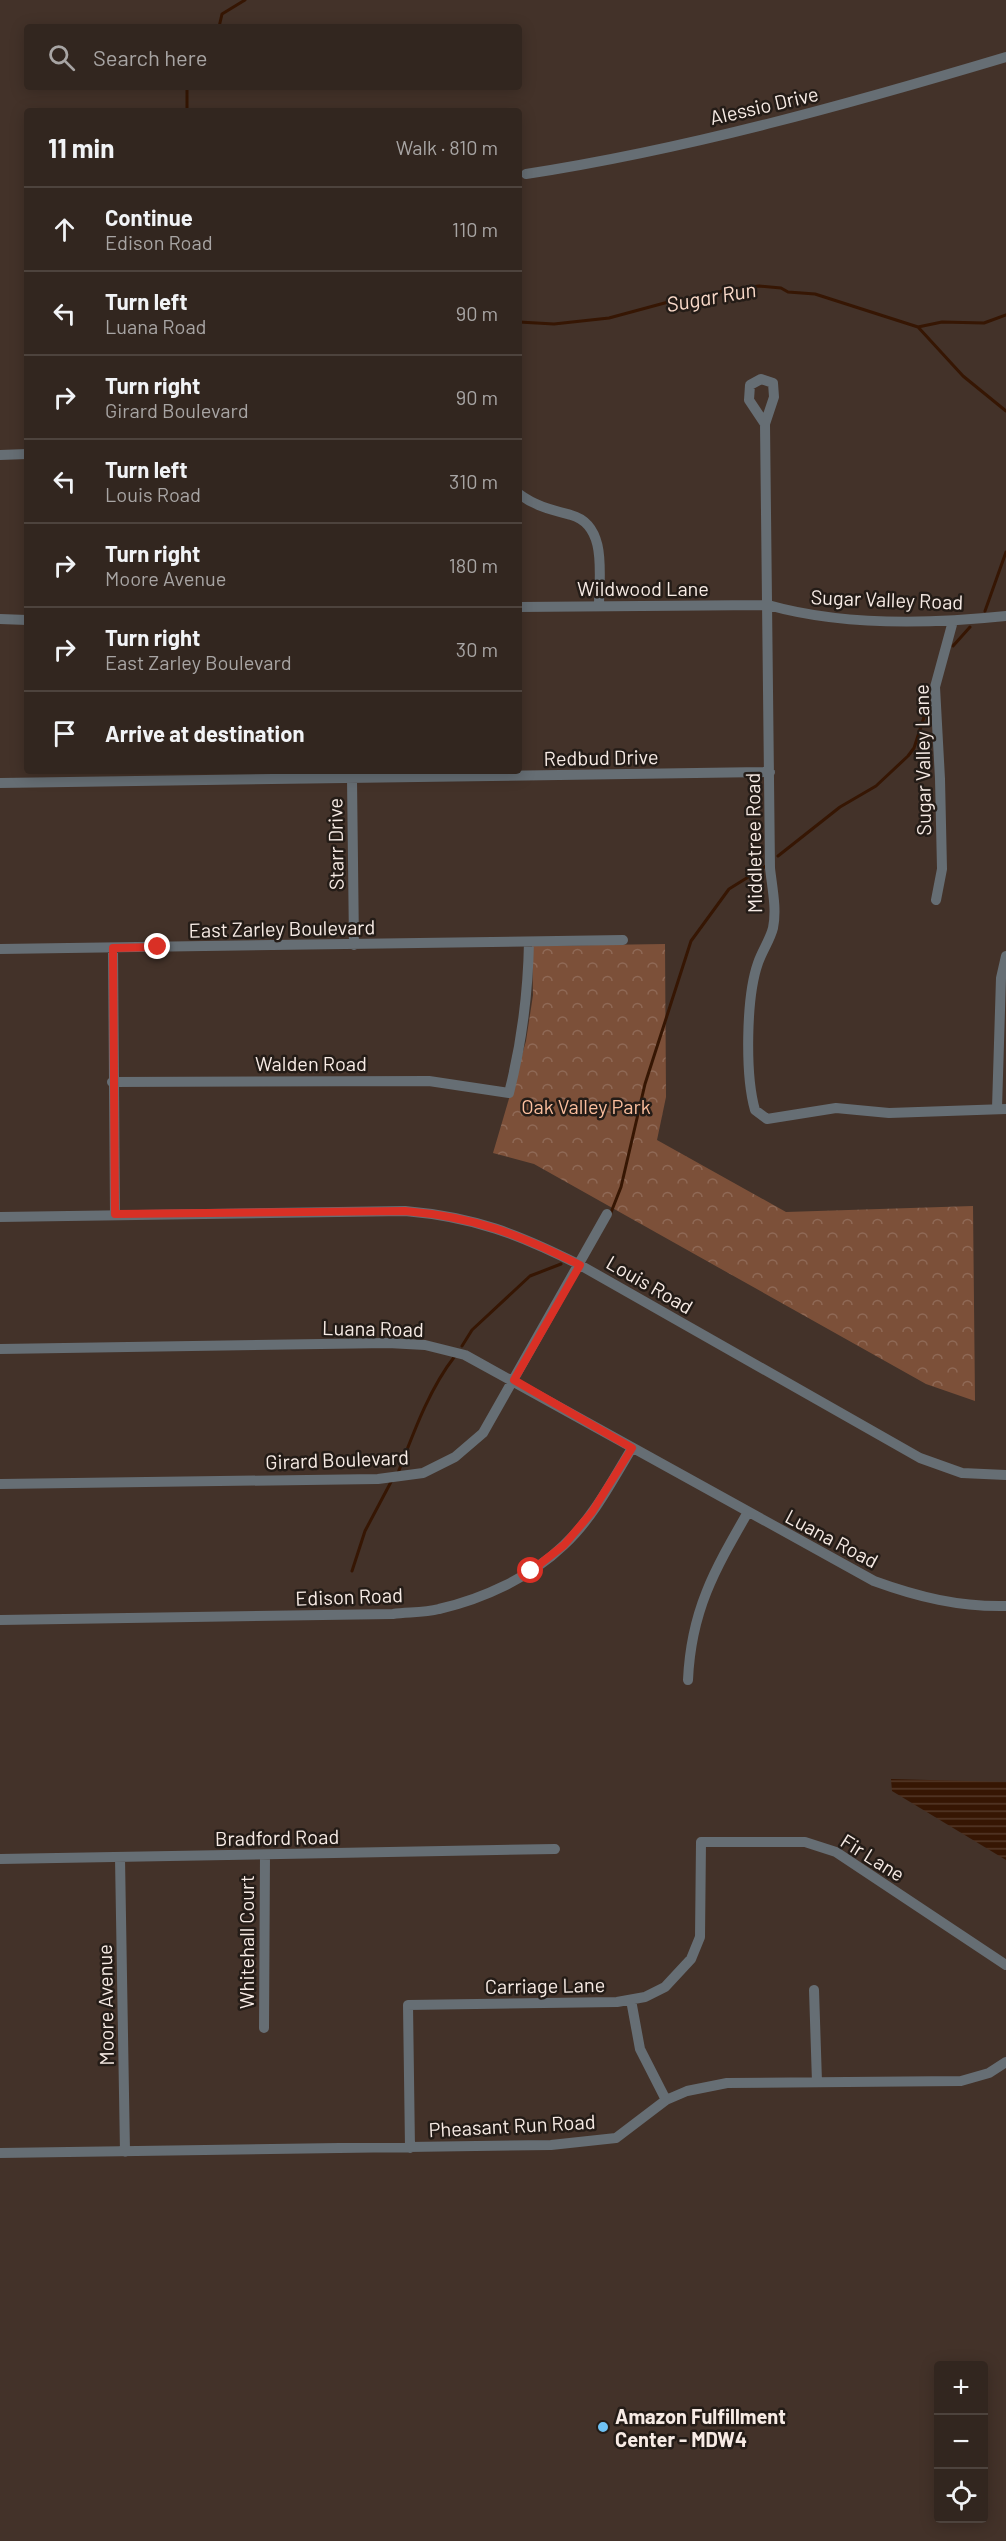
<!DOCTYPE html>
<html lang="en">
<head>
<meta charset="utf-8">
<style>
	body { margin:0; font-family:Barlow,sans-serif; background:#3d322c; color:#f1f3f6 }
	.controls { position:absolute; right:18px; bottom:18px; display:grid; overflow:hidden; border-radius:6px; box-shadow:0 3px 15px #0003 }
	.controls button { width:54px; height:54px; display:grid; place-items:center; padding:0; border:0; border-bottom:2px solid #4d433d; background:#32261f; color:#f1f3f6; font:30px sans-serif }
	.stop { position:absolute; width:18px; height:18px; margin:-14px; border:4px solid #d93025; border-radius:50%; background:#fff }
	.stop.end { background:#d93025; border-color:#fff; box-shadow:0 2px 6px #0008 }
	.list { margin:0; padding:0; list-style:none }
	h2 { display:flex; justify-content:space-between; align-items:center; height:78px; margin:0; padding:0 24px; font-size:26px }
	h2 small { font-size:20px; font-weight:400; color:#a8a5a4 }
	.list li { display:grid; grid-template-columns:39px 1fr auto; gap:18px; align-items:center; box-sizing:border-box; height:84px; padding:0 24px; border-top:2px solid #4d433d }
	.list b { display:block; font-size:22px; white-space:nowrap }
	.list p { margin:0; font-size:20px; white-space:nowrap; color:#a8a5a4 }
	.list em { font-size:20px; font-style:normal; color:#a8a5a4 }
	.icon { flex:none; width:33px; height:33px; fill:none; stroke:currentColor; stroke-width:2; stroke-linecap:round; stroke-linejoin:round }
	.map { position:relative; flex:none; width:1006px; height:2541px; overflow:hidden }
	.search { position:absolute; background:#32261f; box-shadow:0 3px 15px #0003; left:24px; top:24px; width:498px; height:66px; display:flex; align-items:center; gap:15px; box-sizing:border-box; padding:0 21px; border-radius:6px; color:#a8a5a4; font-size:22px }
	.panel { position:absolute; background:#32261f; box-shadow:0 3px 15px #0003; left:24px; top:108px; width:498px; height:666px; border-radius:6px }
	.map>svg:first-child { display:block }
	.park { fill:url(#park-crowns) }
	.water { fill:url(#water-rules) }
	.lines { fill:none; stroke-linecap:round; stroke-linejoin:round }
	.stream { stroke:#361603; stroke-width:3 }
	.minor { stroke:#666e74; stroke-width:10 }
	.route { stroke:#d93025; stroke-width:8 }
	.poi-dot { fill:#6fc2f4; stroke:#241c17; stroke-width:2 }
	.labels { text-anchor:middle; dominant-baseline:central; stroke-width:5; stroke-linejoin:round; paint-order:stroke }
	.street-label { font-size:20px; fill:#f7ebe5; stroke:#241c17 }
	.park-label { font-size:20px; fill:#fcbf9e; stroke:#241c17 }
	.poi-label { font-size:20px; font-weight:bold; fill:#f7ebe5; stroke:#241c17; text-anchor:start }
	.water-label { font-size:21px; font-style:italic; fill:#fadaca; stroke:#241c17 }
</style>
</head>
<body>
<div class="map">
<svg width="1006" height="2541" viewBox="0 0 1006 2541">
	<defs>
		<pattern id="park-crowns" width="20" height="18" patternUnits="userSpaceOnUse" patternTransform="scale(1.5)"><rect width="20" height="18" fill="#7c5039"/><path d="M2 6a3 3 0 1 1 6 0M12 15a3 3 0 1 1 6 0" fill="none" stroke="#8f6956"/></pattern>
		<pattern id="water-rules" width="6" height="5" patternUnits="userSpaceOnUse" patternTransform="scale(1.5)"><rect width="6" height="5" fill="#361603"/><path d="M0 2.5h6" fill="none" stroke="#543828"/></pattern>
	</defs>
	<rect width="100%" height="100%" fill="#433229"/>
	<path class="park" d="M 665,944 L 666,1097 L 657,1140 L 786,1212 L 973,1206 L 975,1401 L 926,1384 L 534,1164 L 493,1153 L 526,1041 L 533,995 L 532,946 Z"/>
	<path class="water" d="M 891,1779 L 1006,1782 L 1006,1860 L 892,1791 Z"/>
	<g class="lines">
		<path class="stream" d="M 219,27 L 222,14 L 245,0
			M 187,111 L 187,87
			M 519,322 L 554,324 L 609,318 L 672,301 L 701,299 L 725,290 L 759,286 L 781,288 L 788,292 L 815,294 L 918,327 L 942,322 L 984,323 L 1006,315
			M 918,327 L 963,376 L 1006,411
			M 985,611 L 1006,552
			M 953,646 L 970,627
			M 778,856 L 840,807 L 876,786 L 908,756 L 914,748 L 926,711 L 931,690
			M 610,1215 L 621,1187 L 645,1084 L 691,941 L 729,889 L 766,866
			M 462,1346 L 472,1330 L 530,1276 L 561,1264
			M 398,1473 C 413,1434 429,1389 455,1356
			M 352,1571 L 365,1531 L 392,1480"/>
		<path class="minor" d="M 526,174 C 688,149 849,104 1006,57
			M 765,424 L 749,400 L 750,385 L 761,379 L 773,383 L 774,397 L 765,424 L 770,868 C 772,887 777,909 773,928 C 770,940 762,951 758,963 C 746,997 745,1075 755,1110 L 767,1119 L 836,1108 L 889,1113 L 1006,1109
			M 0,455 L 27,454
			M 519,494 C 535,506 552,510 571,515 C 608,525 599,576 599,606
			M 519,607 L 768,605 C 842,626 930,624 1006,616
			M 0,619 L 27,620
			M 352,779 L 354,945
			M 0,783 L 770,772
			M 936,900 L 942,869 L 940,779 L 935,687 L 953,621
			M 113,948 L 115,1214
			M 0,949 L 623,940
			M 112,1082 L 429,1081 L 509,1093 C 522,1042 528,994 529,942
			M 997,1108 L 1001,978 L 1006,956
			M 0,1217 L 405,1211 C 475,1217 518,1234 580,1265 L 920,1458 L 962,1473 L 1006,1475
			M 0,1349 L 388,1343 L 425,1345 L 465,1355 L 874,1581 C 918,1597 959,1607 1006,1606
			M 0,1484 L 378,1479 L 423,1473 L 455,1457 L 483,1433 L 607,1214
			M 0,1620 L 393,1614 C 408,1612 424,1613 439,1609 C 483,1599 531,1577 564,1545 C 593,1518 612,1481 632,1448
			M 688,1680 C 691,1611 714,1571 748,1512
			M 120,1858 L 125,2152
			M 0,1859 L 555,1849
			M 814,1990 L 817,2082
			M 631,2000 L 640,2049 L 666,2100
			M 264,2028 L 265,1855
			M 410,2148 L 408,2005 L 617,2002 L 645,1997 L 665,1987 L 691,1959 L 700,1937 L 701,1842 L 805,1842 L 836,1852 L 1006,1965
			M 0,2153 L 551,2145 L 616,2138 L 666,2100 L 687,2091 L 727,2083 L 961,2081 L 989,2073 L 1006,2062"/>
	</g>
	<g class="lines">
		<path class="route" d="M 158,947 L 113,948 L 115,1214 L 405,1211 C 475,1217 518,1234 580,1265 L 514,1380 L 632,1448 L 592,1512 L 564,1545 L 531,1571"/>
	</g>
	<circle class="poi-dot" cx="603" cy="2427" r="6"/>
	<g class="labels">
		<g class="street-label">
			<text transform="translate(764 105) rotate(-13)">Alessio Drive</text>
			<text x="643" y="588">Wildwood Lane</text>
			<text transform="translate(887 599) rotate(2)">Sugar Valley Road</text>
			<text transform="translate(601 757) rotate(-1)">Redbud Drive</text>
			<text transform="translate(922 760) rotate(-91)">Sugar Valley Lane</text>
			<text transform="translate(753 843) rotate(-91)">Middletree Road</text>
			<text transform="translate(335 844) rotate(-91)">Starr Drive</text>
			<text transform="translate(282 928) rotate(-1)">East Zarley Boulevard</text>
			<text x="311" y="1063">Walden Road</text>
			<text transform="translate(650 1284) rotate(30)">Louis Road</text>
			<text transform="translate(373 1328) rotate(1)">Luana Road</text>
			<text transform="translate(337 1459) rotate(-2)">Girard Boulevard</text>
			<text transform="translate(832 1538) rotate(28)">Luana Road</text>
			<text transform="translate(349 1596) rotate(-2)">Edison Road</text>
			<text transform="translate(277 1837) rotate(-1)">Bradford Road</text>
			<text transform="translate(873 1857) rotate(32)">Fir Lane</text>
			<text transform="translate(246 1942) rotate(-90)">Whitehall Court</text>
			<text transform="translate(545 1985) rotate(-1)">Carriage Lane</text>
			<text transform="translate(105 2005) rotate(-91)">Moore Avenue</text>
			<text transform="translate(512 2125) rotate(-3)">Pheasant Run Road</text>
		</g>
		<g class="park-label">
			<text x="586" y="1106">Oak Valley Park</text>
		</g>
		<g class="poi-label">
			<text x="615" y="2416">Amazon Fulfillment<tspan x="615" dy="23">Center - MDW4</tspan></text>
		</g>
		<g class="water-label">
			<text transform="translate(711 296) rotate(-10)">Sugar Run</text>
		</g>
	</g>
</svg>
<div class="controls">
<button>+</button>
<button>−</button>
<button><svg class="icon" aria-label="locate" viewBox="0 0 24 24"><circle cx="12" cy="12" r="6"/><path d="M12 2v4M12 18v4M2 12h4M18 12h4"/></svg></button>
</div>
<div class="stop" style="left:531px;top:1571px"></div>
<div class="stop end" style="left:158px;top:947px"></div>
<div class="search"><svg class="icon" aria-label="search" viewBox="0 0 24 24"><circle cx="10" cy="10" r="6"/><path d="M15 15l6 6"/></svg>Search here</div>
<section class="panel">
<h2>11 min<small>Walk · 810 m</small></h2>
<ul class="list">
<li><svg class="icon" aria-label="ahead" viewBox="0 0 24 24"><path d="M12 20V5M6 11l6-6 6 6"/></svg><div><b>Continue</b><p>Edison Road</p></div><em>110 m</em></li>
<li><svg class="icon" aria-label="left" viewBox="0 0 24 24"><path d="M17 20v-9H6M10 6l-5 5 5 5"/></svg><div><b>Turn left</b><p>Luana Road</p></div><em>90 m</em></li>
<li><svg class="icon" aria-label="right" viewBox="0 0 24 24"><path d="M7 20v-9h11M14 6l5 5-5 5"/></svg><div><b>Turn right</b><p>Girard Boulevard</p></div><em>90 m</em></li>
<li><svg class="icon" aria-label="left" viewBox="0 0 24 24"><path d="M17 20v-9H6M10 6l-5 5 5 5"/></svg><div><b>Turn left</b><p>Louis Road</p></div><em>310 m</em></li>
<li><svg class="icon" aria-label="right" viewBox="0 0 24 24"><path d="M7 20v-9h11M14 6l5 5-5 5"/></svg><div><b>Turn right</b><p>Moore Avenue</p></div><em>180 m</em></li>
<li><svg class="icon" aria-label="right" viewBox="0 0 24 24"><path d="M7 20v-9h11M14 6l5 5-5 5"/></svg><div><b>Turn right</b><p>East Zarley Boulevard</p></div><em>30 m</em></li>
<li><svg class="icon" aria-label="arrive" viewBox="0 0 24 24"><path d="M6 21V4h12l-3 4 3 4H6"/></svg><div><b>Arrive at destination</b></div></li>
</ul>
</section>
</div>
</body>
</html>
